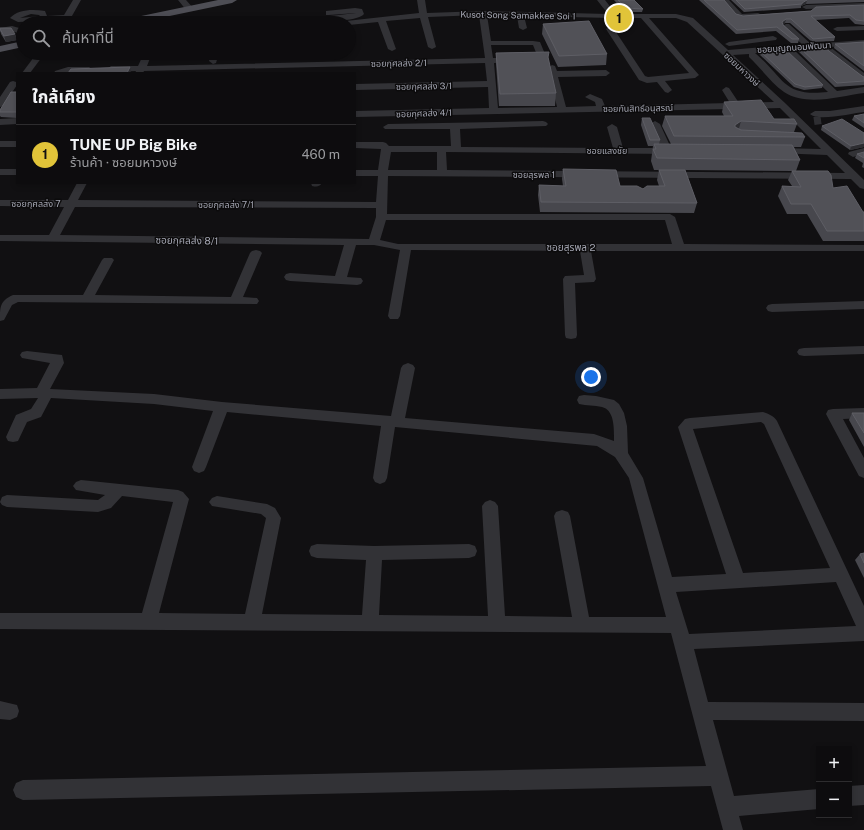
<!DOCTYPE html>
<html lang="th">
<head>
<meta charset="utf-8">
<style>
	body { margin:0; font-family:"Public Sans","Noto Sans Thai",sans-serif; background:#1b1a1c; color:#f1f3f6 }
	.controls { position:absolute; right:12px; bottom:12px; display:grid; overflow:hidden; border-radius:0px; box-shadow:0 2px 6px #0003 }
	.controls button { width:36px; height:36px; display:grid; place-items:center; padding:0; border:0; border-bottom:1px solid #2d2c2e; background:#0d0c0e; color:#f1f3f6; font:20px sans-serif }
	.you { position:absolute; left:591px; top:377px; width:14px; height:14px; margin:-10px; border:3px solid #fff; border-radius:50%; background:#1a73e8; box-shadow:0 0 0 6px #1a73e833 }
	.badge { display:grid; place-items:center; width:26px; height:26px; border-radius:50%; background:#e1c439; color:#111; font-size:13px; font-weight:700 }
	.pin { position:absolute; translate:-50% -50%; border:2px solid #fff; box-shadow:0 1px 4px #0006 }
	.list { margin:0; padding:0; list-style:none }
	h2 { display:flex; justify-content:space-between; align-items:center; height:52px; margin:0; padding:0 16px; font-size:17px }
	h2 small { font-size:13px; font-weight:400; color:#9a9b9e }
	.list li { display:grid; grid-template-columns:26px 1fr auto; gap:12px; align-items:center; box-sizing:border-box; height:60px; padding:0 16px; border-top:1px solid #2d2c2e }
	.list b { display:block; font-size:15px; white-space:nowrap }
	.list p { margin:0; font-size:13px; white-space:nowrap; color:#9a9b9e }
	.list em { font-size:13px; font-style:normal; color:#9a9b9e }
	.icon { flex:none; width:22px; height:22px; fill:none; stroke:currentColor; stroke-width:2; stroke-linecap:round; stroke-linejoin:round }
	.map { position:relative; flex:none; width:864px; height:830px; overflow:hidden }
	.search { position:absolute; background:#0d0c0e; box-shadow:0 2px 6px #0003; left:16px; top:16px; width:340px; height:44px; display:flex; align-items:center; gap:10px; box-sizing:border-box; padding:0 14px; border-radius:22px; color:#9a9b9e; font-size:15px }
	.panel { position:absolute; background:#0d0c0e; box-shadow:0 2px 6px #0003; left:16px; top:72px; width:340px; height:112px; border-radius:0px }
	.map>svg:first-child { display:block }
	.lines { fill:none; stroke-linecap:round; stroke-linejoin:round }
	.minor-tunnel { stroke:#2e2e32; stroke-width:8; stroke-dasharray:8 4.5; stroke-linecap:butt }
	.minor { fill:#323236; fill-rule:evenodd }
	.major { fill:#4e4e55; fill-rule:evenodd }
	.wall { fill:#47474d }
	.shaded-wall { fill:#2d2d31 }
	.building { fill:#515157; stroke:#5e5e65 }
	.labels { text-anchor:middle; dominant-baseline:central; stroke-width:3; stroke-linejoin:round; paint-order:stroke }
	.far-street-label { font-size:9px; fill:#a3a5b1; stroke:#0c0b0c }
	.street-label { font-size:10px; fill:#a3a5b1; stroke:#0c0b0c }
</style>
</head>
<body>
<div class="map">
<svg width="864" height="830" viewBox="0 0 864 830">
	<rect width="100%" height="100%" fill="#111012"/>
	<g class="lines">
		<path class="minor-tunnel" d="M 814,121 L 821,120"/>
		<path class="minor" d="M 73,0 L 81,0 L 68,23 L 60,23 L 61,20 L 18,22 L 10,18 C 18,9 33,9 45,11 L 47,16 L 64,15 ZM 31,14 L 39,15 L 40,16 L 20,18 Z
			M 178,0 L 186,0 L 194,9 L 193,11 L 187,11 Z
			M 417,0 L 425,0 L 427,13 L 483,11 L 608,14 L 597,0 L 605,0 L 616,14 L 676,14 L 693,18 L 728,50 L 802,44 L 783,28 L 782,26 L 786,24 L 789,24 L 811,44 L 864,40 L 864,44 L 830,47 L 864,73 L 864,80 L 861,79 L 825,51 L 825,48 L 794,50 L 837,91 L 864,87 L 864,93 C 840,96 807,107 784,92 C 771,83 761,68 749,57 L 749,54 L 733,55 L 785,103 L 864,180 L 864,189 L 860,188 L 851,179 L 388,176 L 387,214 L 670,214 L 675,217 L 684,244 L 864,245 L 864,251 L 591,251 L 596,279 L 594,282 L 575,283 L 577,335 L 576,338 L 571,339 L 566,338 L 565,335 L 563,279 L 565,276 L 584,275 L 580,251 L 411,250 L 400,316 L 398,319 L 390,319 L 388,316 L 400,250 L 374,245 L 356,245 L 347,277 L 361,278 L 363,281 L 361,284 L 357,285 L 290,281 L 286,280 L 284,277 L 286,274 L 290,273 L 335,276 L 344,245 L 0,241 L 0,235 L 49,235 L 64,207 L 0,206 L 0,200 L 68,200 L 77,183 L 87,183 L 78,200 L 376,202 L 378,176 L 355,176 L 355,170 L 378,170 L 381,149 L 355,148 L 355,142 L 383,142 L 386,143 L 389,146 L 451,146 L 450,129 L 385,129 L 383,127 L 388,124 L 543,121 L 546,122 L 548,124 L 546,126 L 460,129 L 461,147 L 613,148 L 607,127 L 612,124 L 617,127 L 623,148 L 661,148 L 650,124 L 655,121 L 660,124 L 671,148 L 675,149 L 677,151 L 672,154 L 446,152 L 447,170 L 845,173 L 827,155 L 774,153 L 772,151 L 777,148 L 821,149 L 780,108 L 355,117 L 355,111 L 489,108 L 488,87 L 355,90 L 355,84 L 487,81 L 485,63 L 144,71 L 143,73 L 135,73 L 136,71 L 111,72 L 107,69 L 111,66 L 138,66 L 144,53 L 152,53 L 147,66 L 485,58 L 479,15 L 428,17 L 436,47 L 432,49 L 428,47 L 420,18 L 386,21 L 396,49 L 392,51 L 388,49 L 378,22 L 349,25 L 349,23 L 342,23 L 346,21 L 419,13 ZM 487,15 L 517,16 L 519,28 L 523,30 L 527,28 L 524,16 L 612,18 L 614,22 L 606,29 L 639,80 L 647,83 L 657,82 L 665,92 L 668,93 L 672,90 L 665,81 L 695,78 L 699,75 L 649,18 L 676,18 L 687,22 L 774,102 L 739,103 L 729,88 L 726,87 L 722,90 L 730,103 L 605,106 L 602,99 L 590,94 L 585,97 L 595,102 L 596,106 L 566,107 L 558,77 L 606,76 L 610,73 L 606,70 L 557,71 L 555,66 L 552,65 L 548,68 L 557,107 L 498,108 L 494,63 L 534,62 L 544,58 L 545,54 L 540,42 L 533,41 L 491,41 ZM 619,18 L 641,18 L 689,73 L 648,77 L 645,76 L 614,29 L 622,22 ZM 491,45 L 533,45 L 537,55 L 533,57 L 493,58 ZM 786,51 L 787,53 L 828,92 C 782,97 785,78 755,53 ZM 391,152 L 437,152 L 437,170 L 388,170 ZM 75,207 L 376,208 L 376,217 L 369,239 L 60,235 ZM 386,220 L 665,220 L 672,244 L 398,244 L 380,240 Z
			M 721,0 L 729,0 L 742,14 L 758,13 L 762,15 L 758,17 L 737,18 Z
			M 864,3 L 864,7 L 806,9 L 802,7 L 806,5 Z
			M 355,8 L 362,9 L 364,14 C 359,20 332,23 326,18 L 330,16 L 356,13 L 329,15 L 326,15 L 326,11 Z
			M 12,26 L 23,29 L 23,35 L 15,32 L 0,32 L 0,28 Z
			M 864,26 L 864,30 L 837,31 L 833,29 L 837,27 Z
			M 773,36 L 777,38 L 776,40 L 729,46 L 725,44 L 729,42 Z
			M 37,53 L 45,53 L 30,73 L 22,73 Z
			M 211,53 L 219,53 L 216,63 L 213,64 L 209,61 Z
			M 68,67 L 89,67 L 93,70 L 89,73 L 54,73 L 55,71 Z
			M 13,81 L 16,82 L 17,85 L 3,106 L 0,107 L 0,97 L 10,82 Z
			M 864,106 L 864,112 C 853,113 818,122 810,114 L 815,111 L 830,111 Z
			M 17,118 L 17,124 L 0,125 L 0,119 Z
			M 0,141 L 17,141 L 17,147 L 0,147 Z
			M 864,148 L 864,154 L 853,157 L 848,154 L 849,152 Z
			M 0,169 L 17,169 L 17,175 L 0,175 Z
			M 311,183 L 322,183 C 319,187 317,187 312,186 Z
			M 256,250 L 260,251 L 262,253 L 243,297 L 257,298 L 259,301 L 257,304 L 18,302 L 12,305 L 4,320 L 0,321 C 0,306 0,301 13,295 L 83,295 L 102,260 L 104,258 L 112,258 L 114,260 L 95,295 L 231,297 L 250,253 L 252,251 Z
			M 864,301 L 864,309 L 772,312 L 768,311 L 766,308 L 768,305 L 772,304 Z
			M 864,346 L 864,354 L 804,356 L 799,355 L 797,352 L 799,349 L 804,348 Z
			M 27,351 L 62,355 L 64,363 L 50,389 L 154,394 L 222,402 L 391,416 L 401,368 L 403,365 L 408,363 L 413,365 L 415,368 L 405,418 L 594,434 L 614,441 C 614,430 615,410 602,407 C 594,405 587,406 579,404 L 577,400 L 579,396 L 584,395 L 596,396 L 614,400 L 619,404 L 624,413 L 627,426 L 628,453 L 643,478 L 672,577 L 726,574 L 678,427 L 685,419 L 690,418 L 763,412 C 769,414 774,416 777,421 L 864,606 L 864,641 L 694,649 L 708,702 L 864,703 L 864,721 L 713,720 L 734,796 L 819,789 L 819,809 L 739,816 L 743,830 L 723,830 L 711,786 L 23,800 L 16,797 L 13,790 L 16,783 L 23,780 L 706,766 L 671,633 L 0,629 L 0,613 L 142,613 L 173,502 L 122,496 L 111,508 L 98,512 L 7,507 L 2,505 L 0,502 L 2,497 L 7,495 L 98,500 L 105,495 L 76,490 L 73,486 L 76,482 L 81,480 L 178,490 L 183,492 L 189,499 L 159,613 L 245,614 L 266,518 L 261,514 L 212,506 L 209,502 L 212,498 L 217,496 L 267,504 L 275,508 L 281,518 L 262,614 L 362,615 L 366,560 L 317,558 L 311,556 L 309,551 L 311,546 L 317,544 L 374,546 L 469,544 L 475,546 L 477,551 L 475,556 L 469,558 L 382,560 L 379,615 L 488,616 L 482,506 L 485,502 L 490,500 L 495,502 L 498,506 L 505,616 L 572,617 L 554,516 L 556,512 L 562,510 L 568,512 L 570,516 L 589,617 L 666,617 L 629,478 L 615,457 L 597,446 L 395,427 L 387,478 L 385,482 L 380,484 L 375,482 L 373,478 L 381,426 L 227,412 L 206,467 L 204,471 L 199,473 L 194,471 L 192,467 L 213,411 L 154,404 L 51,398 L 41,417 L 27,422 L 18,441 L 13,442 L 8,441 L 6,437 L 16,415 L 31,409 L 38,398 L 0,399 L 0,389 L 37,388 L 50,363 L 22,358 L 20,355 L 22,352 ZM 761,422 L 764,424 L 830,568 L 743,573 L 693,429 ZM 836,582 L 856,626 L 689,634 L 676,592 Z
			M 864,408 L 864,418 L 843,419 L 864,458 L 864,478 L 859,476 L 826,414 L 828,410 L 833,409 Z
			M 0,701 L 17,705 L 19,711 L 17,717 L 10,720 L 0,719 Z
			M 864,785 L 864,805 L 849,806 L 849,786 Z"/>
		<path class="major" d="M 218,0 L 237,0 L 232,3 L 136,23 L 117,23 L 122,20 Z
			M 23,41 L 23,47 L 0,52 L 0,46 Z"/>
	</g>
	<path class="wall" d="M 614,0 L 634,0 L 643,9 L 642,12 L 625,12 Z
		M 699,0 L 724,0 L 736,14 L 743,16 L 811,11 L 864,5 L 864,25 L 855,24 L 849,18 L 815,20 L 835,37 L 834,41 L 812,42 L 790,23 L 785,23 L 783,24 L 799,39 L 798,43 L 791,43 L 776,31 L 736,34 Z
		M 731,0 L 864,0 L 864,2 L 806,4 L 801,6 L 801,8 L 744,12 Z
		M 543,24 L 607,54 L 606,65 L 558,67 L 542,34 Z
		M 0,28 L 15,34 L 17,40 L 6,42 L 1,34 L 0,30 Z
		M 864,42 L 864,71 L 834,48 L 835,44 Z
		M 799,47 L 825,48 L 862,76 L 864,77 L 864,85 L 835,87 L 798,51 Z
		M 760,51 L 823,85 L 822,88 L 804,90 L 794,87 L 759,54 Z
		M 549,52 L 548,58 L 556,93 L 555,106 L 499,106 L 496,64 L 496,53 Z
		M 17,92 L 17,118 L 1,117 L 0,116 L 0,110 Z
		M 724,102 L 774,119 L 797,124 L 794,132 L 805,137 L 801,147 L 794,147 L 800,160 L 796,171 L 833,188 L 863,212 L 864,212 L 864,241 L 823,241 L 807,214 L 787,214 L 778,196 L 782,186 L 792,186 L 788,180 L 792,171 L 685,170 L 697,203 L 694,213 L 540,212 L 538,195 L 539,185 L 563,186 L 562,179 L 563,169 L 620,186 L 643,189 L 659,186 L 657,180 L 659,170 L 654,170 L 651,161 L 653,146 L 648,146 L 641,125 L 642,118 L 660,140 L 659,144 L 671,144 L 662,126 L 665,116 L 724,116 L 722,112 Z
		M 864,114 L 864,128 L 852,120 L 854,116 Z
		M 822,126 L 864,133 L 864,147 L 850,150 L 821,130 Z
		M 864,152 L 864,168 L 862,167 L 863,163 L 855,158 L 857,154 Z
		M 852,413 L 864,413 L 864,447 L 849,420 Z
		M 864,553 L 864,578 L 855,560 L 860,554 Z"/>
	<path class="shaded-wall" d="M 807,0 L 806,4 L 801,6 L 802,3 Z
		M 786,19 L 785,23 L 781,26 L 782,22 Z
		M 15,34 L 17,40 L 6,42 L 4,36 Z
		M 130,67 L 131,73 L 127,73 Z
		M 741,121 L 738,132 L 732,135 L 735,125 Z
		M 864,143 L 864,147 L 850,150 L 851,146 Z"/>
	<path class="building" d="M 618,0 L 634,0 L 643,9 L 626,8 Z
		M 704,0 L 724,0 L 736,14 L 743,16 L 811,11 L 816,7 L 864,5 L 864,21 L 856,20 L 850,15 L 811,16 L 835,37 L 813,39 L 791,19 L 786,19 L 782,22 L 783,25 L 799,39 L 792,39 L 777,27 L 737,30 Z
		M 736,0 L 807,0 L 802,3 L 802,4 L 745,9 Z
		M 589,21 L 607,54 L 559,56 L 543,24 Z
		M 0,28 L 11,28 L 15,34 L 4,36 L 0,29 Z
		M 864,42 L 864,66 L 835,44 Z
		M 825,46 L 825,48 L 862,76 L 864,77 L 864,81 L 837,83 L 799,47 Z
		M 786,50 L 823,85 L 805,87 L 795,84 L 760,51 Z
		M 549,52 L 548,57 L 556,93 L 500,94 L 496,53 Z
		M 130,67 L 127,73 L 68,73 L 71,69 Z
		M 11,92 L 17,92 L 17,112 L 0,112 L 0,110 Z
		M 761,100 L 774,119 L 794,119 L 797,124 L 741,121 L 735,125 L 735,127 L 741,130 L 802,133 L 805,137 L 674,136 L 665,116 L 733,116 L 724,102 Z
		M 864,114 L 864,123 L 854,116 Z
		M 642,118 L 650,118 L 660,140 L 650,140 Z
		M 842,119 L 864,133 L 864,143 L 851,146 L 822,126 Z
		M 654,144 L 792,145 L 800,160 L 657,158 L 653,149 L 656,149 Z
		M 864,152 L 864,158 L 857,154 Z
		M 563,169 L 616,170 L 620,186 L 637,186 L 643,189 L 647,186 L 665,186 L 659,170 L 685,170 L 697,203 L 541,202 L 539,185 L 566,186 Z
		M 792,171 L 828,171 L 831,175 L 833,188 L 847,186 L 863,212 L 864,212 L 864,231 L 827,231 L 811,204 L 791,204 L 782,186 L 801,187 Z
		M 852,413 L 864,413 L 864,433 Z
		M 864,553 L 864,563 L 860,554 Z"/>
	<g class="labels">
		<g class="far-street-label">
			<text transform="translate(518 15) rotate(1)">Kusot Song Samakkee Soi 1</text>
			<text transform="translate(794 47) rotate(-4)">ซอยบุญถนอมพัฒนา</text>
			<text transform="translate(399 63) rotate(-1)">ซอยกุศลส่ง 2/1</text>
			<text transform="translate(742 69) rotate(43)">ซอยมหาวงษ์</text>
			<text transform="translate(424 86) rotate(-1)">ซอยกุศลส่ง 3/1</text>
			<text transform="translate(638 108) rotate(-1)">ซอยกันสิทธ์อนุสรณ์</text>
			<text transform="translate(424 113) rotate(-2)">ซอยกุศลส่ง 4/1</text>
			<text x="607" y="150">ซอยแสงชัย</text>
			<text x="534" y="174">ซอยสุรพล 1</text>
			<text x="36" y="203">ซอยกุศลส่ง 7</text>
			<text x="226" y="204">ซอยกุศลส่ง 7/1</text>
		</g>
		<g class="street-label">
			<text transform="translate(187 240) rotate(1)">ซอยกุศลส่ง 8/1</text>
			<text x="571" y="247">ซอยสุรพล 2</text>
		</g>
	</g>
</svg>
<div class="controls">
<button>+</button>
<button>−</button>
</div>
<div class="you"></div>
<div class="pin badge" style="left:619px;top:18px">1</div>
<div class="search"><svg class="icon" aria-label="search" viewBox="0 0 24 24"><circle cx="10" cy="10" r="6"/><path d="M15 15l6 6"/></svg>ค้นหาที่นี่</div>
<section class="panel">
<h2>ใกล้เคียง<small></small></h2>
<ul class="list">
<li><span class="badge">1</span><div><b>TUNE UP Big Bike</b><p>ร้านค้า · ซอยมหาวงษ์</p></div><em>460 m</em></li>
</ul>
</section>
</div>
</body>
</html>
